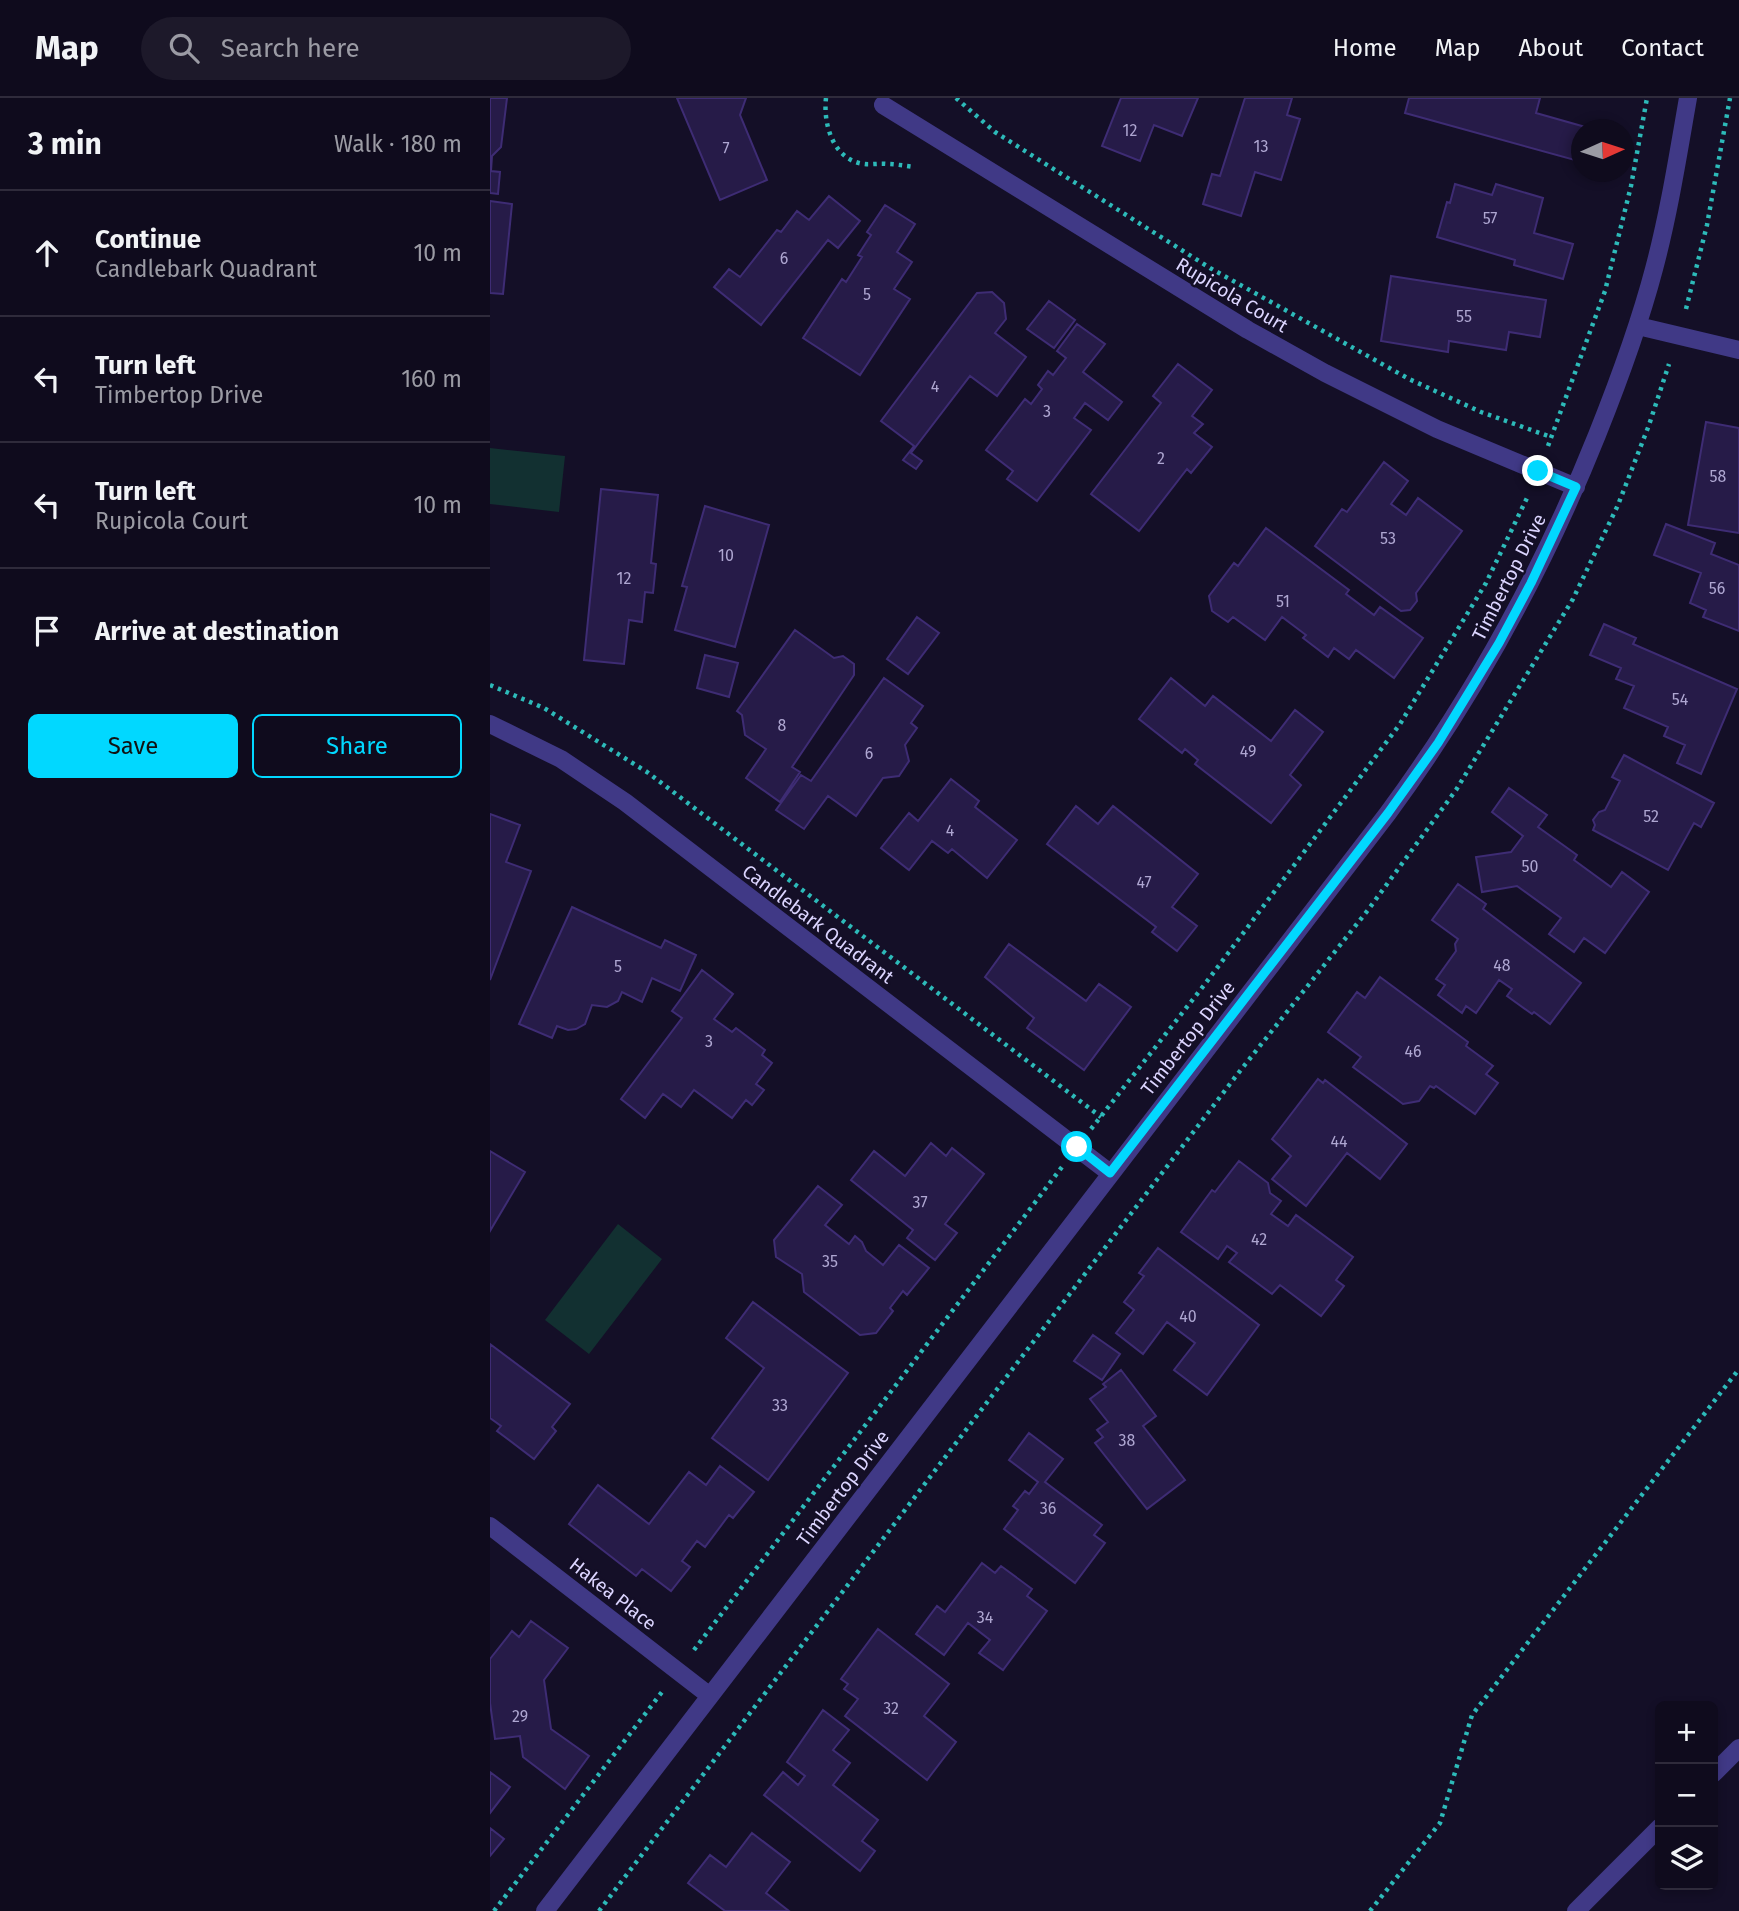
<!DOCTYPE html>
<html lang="en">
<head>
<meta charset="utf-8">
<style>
	body { margin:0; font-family:"Fira Sans",sans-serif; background:#1d192a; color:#f1f3f6 }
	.controls { position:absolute; right:21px; bottom:21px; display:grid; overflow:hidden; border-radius:10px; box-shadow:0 4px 10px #0003 }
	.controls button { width:63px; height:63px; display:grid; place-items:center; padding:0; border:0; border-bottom:2px solid #2f2b3b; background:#0f0b1d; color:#f1f3f6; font:35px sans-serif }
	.compass { position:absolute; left:1081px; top:21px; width:63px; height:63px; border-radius:50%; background:#0f0b1d; box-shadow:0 4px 10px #0003; rotate:87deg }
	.stop { position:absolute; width:21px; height:21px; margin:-16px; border:5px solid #01d8ff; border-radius:50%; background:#fff }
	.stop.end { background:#01d8ff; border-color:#fff; box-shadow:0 2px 7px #0008 }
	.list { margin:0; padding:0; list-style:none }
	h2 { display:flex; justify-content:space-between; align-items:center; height:91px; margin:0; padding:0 28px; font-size:30px }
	h2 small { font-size:23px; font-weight:400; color:#9b9ba4 }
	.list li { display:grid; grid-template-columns:46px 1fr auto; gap:21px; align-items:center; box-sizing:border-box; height:126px; padding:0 28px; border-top:2px solid #2f2b3b }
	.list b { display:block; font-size:26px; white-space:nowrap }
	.list p { margin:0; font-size:23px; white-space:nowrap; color:#9b9ba4 }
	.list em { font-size:23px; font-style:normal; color:#9b9ba4 }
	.actions { display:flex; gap:14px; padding:21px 28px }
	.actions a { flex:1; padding:16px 0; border:2px solid #01d8ff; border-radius:10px; text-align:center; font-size:24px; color:#01d8ff }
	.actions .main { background:#01d8ff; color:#111 }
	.icon { flex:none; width:38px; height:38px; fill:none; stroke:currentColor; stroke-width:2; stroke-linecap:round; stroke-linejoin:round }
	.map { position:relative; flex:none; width:1249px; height:1813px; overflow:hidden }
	header { display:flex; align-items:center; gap:42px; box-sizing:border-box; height:98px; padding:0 35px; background:#0f0b1d; border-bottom:2px solid #2f2b3b }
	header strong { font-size:33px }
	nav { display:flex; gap:38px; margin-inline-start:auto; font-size:24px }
	.search { width:490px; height:63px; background:#1d192a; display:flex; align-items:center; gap:18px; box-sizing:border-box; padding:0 24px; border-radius:38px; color:#9b9ba4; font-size:26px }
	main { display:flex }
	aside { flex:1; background:#0f0b1d }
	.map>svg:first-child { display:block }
	.green { fill:#123031 }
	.building { fill:#261b48; stroke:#3e2c74; stroke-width:2 }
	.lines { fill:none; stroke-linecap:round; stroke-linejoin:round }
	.path { stroke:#2dbab9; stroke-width:4.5; stroke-dasharray:3.5 5; stroke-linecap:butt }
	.service { stroke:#403986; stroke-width:18 }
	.minor { stroke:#403986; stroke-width:18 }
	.route { stroke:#01d8ff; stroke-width:9 }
	.labels { text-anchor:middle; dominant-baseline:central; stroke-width:5; stroke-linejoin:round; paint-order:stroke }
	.number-label { font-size:16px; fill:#aea6d1 }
	.street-label { font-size:19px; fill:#dcd5ff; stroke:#140f27 }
</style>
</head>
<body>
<header>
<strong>Map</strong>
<div class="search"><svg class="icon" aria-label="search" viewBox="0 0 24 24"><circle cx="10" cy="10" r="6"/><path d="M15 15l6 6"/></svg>Search here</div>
<nav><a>Home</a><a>Map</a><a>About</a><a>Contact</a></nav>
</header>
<main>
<aside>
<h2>3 min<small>Walk · 180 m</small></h2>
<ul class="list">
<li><svg class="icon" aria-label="ahead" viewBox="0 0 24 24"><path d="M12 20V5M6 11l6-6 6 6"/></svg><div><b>Continue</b><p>Candlebark Quadrant</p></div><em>10 m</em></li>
<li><svg class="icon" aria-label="left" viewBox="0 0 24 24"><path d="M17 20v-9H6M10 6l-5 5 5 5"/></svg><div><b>Turn left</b><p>Timbertop Drive</p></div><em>160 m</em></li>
<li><svg class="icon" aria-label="left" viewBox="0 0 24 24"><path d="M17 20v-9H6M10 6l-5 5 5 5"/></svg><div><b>Turn left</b><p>Rupicola Court</p></div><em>10 m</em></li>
<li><svg class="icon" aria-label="arrive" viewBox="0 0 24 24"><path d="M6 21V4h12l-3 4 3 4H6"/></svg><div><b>Arrive at destination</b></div></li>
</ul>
<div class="actions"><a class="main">Save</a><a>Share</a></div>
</aside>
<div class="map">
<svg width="1249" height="1813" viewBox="0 0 1249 1813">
	<rect width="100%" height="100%" fill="#140f27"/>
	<path class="green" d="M 0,350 L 75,358 L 69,414 L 0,406 Z
		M 128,1126 L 172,1161 L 99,1256 L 55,1222 Z"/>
	<path class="building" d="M 0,0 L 17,0 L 11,49 L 2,58 L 1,73 L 10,74 L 8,96 L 0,95 Z
		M 187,0 L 256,0 L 250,17 L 277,82 L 230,102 Z
		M 631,0 L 708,0 L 692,38 L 664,27 L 650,63 L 612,48 Z
		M 755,0 L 802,0 L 797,17 L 810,21 L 791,82 L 765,74 L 751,118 L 713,106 L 722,76 L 730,78 Z
		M 919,0 L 1050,0 L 1046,15 L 1106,32 L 1092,32 L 1092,64 L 915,15 Z
		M 965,86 L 1002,97 L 1006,86 L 1053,100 L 1044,135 L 1083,146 L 1073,181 L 1024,167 L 1025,162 L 947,139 L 957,104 L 960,105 Z
		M 339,98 L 370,123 L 348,150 L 338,142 L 271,227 L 224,189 L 239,171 L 250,179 L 287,132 L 291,134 L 307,113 L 319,122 Z
		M 0,103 L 22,106 L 13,196 L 0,195 Z
		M 395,107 L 425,126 L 407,154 L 422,164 L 404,191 L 420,201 L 370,277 L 313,240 L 352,181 L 356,184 L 372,159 L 368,157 L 381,137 L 377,134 Z
		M 901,178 L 1056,202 L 1050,239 L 1019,234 L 1016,252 L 959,243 L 958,254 L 891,243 Z
		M 502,194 L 514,205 L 516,221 L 505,235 L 536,259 L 507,298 L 480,278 L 421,355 L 432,363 L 426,371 L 413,362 L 424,348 L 391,323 L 487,195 Z
		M 559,203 L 585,222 L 564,250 L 537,231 Z
		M 587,226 L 615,246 L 593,274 L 632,304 L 618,322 L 595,305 L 584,320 L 601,332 L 547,403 L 517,381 L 523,373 L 496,352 L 535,301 L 541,306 L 552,291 L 548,287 L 558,273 L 563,277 L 576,260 L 567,253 Z
		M 688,266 L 722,292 L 702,318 L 713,326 L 704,335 L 722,349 L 701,375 L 697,371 L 649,433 L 601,396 L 671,305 L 663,298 Z
		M 1216,324 L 1249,330 L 1249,435 L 1198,427 Z
		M 894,364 L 918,383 L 901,406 L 916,417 L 928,400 L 972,433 L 926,495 L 927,503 L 920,512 L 911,513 L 825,448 L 852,411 L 857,414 Z
		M 111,391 L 168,397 L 161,465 L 166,466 L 163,495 L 155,494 L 152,524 L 139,522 L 134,566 L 94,562 Z
		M 215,408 L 279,427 L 245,549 L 185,532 L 197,489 L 192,488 Z
		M 1176,426 L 1225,445 L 1221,456 L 1249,467 L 1249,533 L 1213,519 L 1216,512 L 1200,505 L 1211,475 L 1164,457 Z
		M 776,430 L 859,492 L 856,496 L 884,517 L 890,509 L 933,540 L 904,580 L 866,552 L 859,561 L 844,550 L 838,559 L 813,540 L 816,537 L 792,519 L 775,542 L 743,519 L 738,524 L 722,513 L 719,498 L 744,465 L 748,468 Z
		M 427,519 L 449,535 L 418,576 L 397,561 Z
		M 1114,526 L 1146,540 L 1143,546 L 1247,591 L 1211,676 L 1187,665 L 1195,647 L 1174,638 L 1178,629 L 1134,610 L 1144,588 L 1126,581 L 1131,570 L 1100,557 Z
		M 305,532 L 344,560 L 353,558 L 364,566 L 364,577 L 302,669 L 310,674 L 290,704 L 256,680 L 276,651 L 255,637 L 252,617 L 247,613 Z
		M 215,557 L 248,565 L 239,599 L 207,590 Z
		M 394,580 L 433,608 L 421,625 L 427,630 L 415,647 L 419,663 L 409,678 L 393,680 L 366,718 L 338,698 L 314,731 L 286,712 L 311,677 L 321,683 Z
		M 681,580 L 715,608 L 723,598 L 781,643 L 805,612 L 833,634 L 800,677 L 811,687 L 781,725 L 705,666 L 708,662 L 695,651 L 692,655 L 649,621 Z
		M 1134,657 L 1224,705 L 1211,729 L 1204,725 L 1178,772 L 1103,732 L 1105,727 L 1103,722 L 1109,714 L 1115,712 L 1130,683 L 1122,679 Z
		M 461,681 L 489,703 L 485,709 L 527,742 L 497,780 L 462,751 L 458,755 L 442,743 L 419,772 L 391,750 L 419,715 L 428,723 Z
		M 1019,690 L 1057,717 L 1048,729 L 1087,757 L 1084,762 L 1121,789 L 1132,774 L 1159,794 L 1115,855 L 1094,840 L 1084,854 L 1059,836 L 1071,820 L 1027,788 L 992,794 L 986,759 L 1021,754 L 1033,738 L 1002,714 Z
		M 586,708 L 608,726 L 623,708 L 708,776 L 682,809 L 707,828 L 687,853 L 662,834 L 666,829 L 557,746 Z
		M 0,716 L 30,727 L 16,764 L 41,773 L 0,882 Z
		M 968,786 L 996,806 L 993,811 L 1091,885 L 1060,926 L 1044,914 L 1042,916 L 1017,898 L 1022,891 L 1009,882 L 986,915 L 976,908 L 972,915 L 948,897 L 955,887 L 946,881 L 966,853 L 965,846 L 968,841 L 942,822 Z
		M 82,809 L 171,850 L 175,842 L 206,857 L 190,893 L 162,880 L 152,904 L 132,894 L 128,903 L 117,909 L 102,907 L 95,926 L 86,931 L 78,932 L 67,928 L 62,940 L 29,926 Z
		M 519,846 L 596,903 L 609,886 L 641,909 L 594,972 L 537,930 L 544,920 L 495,879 Z
		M 212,872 L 243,896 L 224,921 L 242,934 L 246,930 L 275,952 L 272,957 L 282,965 L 266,986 L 274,992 L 262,1007 L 256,1002 L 242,1020 L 204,992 L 191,1009 L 173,996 L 155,1020 L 131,1001 L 192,920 L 182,913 Z
		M 890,879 L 978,944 L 976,948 L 1003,968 L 996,976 L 1008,985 L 985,1016 L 946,988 L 944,990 L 940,988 L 929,1003 L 913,1006 L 863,969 L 871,959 L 838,934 L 867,894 L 875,900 Z
		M 828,981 L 833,985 L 835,982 L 917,1046 L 890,1081 L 857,1055 L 816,1108 L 782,1081 L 801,1058 L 782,1041 Z
		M 441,1045 L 456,1058 L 462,1050 L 494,1076 L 455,1126 L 467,1135 L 445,1162 L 417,1140 L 423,1132 L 361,1082 L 384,1053 L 415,1078 Z
		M 0,1053 L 35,1074 L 0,1133 Z
		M 749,1063 L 778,1085 L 780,1095 L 791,1103 L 781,1116 L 798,1128 L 806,1117 L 863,1159 L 846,1182 L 854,1188 L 831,1218 L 790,1187 L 782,1196 L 739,1164 L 747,1155 L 737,1148 L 728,1161 L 691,1134 L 722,1092 L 725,1094 Z
		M 328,1088 L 352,1107 L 335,1127 L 359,1146 L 365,1138 L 372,1144 L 376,1153 L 393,1167 L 409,1147 L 439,1170 L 417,1197 L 413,1193 L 400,1210 L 403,1213 L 386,1235 L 370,1237 L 314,1194 L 312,1176 L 286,1159 L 284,1142 Z
		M 668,1150 L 769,1227 L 717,1297 L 684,1272 L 705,1245 L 677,1224 L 653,1256 L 626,1235 L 644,1212 L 634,1204 L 654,1178 L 649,1175 Z
		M 263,1204 L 358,1275 L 278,1382 L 222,1340 L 274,1270 L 236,1240 Z
		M 603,1237 L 630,1256 L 612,1282 L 584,1263 Z
		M 0,1246 L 80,1306 L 62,1329 L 66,1333 L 44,1361 L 7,1333 L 11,1328 L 0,1320 Z
		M 631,1272 L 666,1318 L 653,1328 L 695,1382 L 657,1411 L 605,1345 L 613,1339 L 607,1332 L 618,1324 L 600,1301 L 616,1289 L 613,1286 Z
		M 539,1335 L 573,1361 L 555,1384 L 612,1427 L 604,1437 L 615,1445 L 585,1485 L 514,1431 L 528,1412 L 523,1408 L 535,1393 L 539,1396 L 548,1384 L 519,1362 Z
		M 230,1368 L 264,1394 L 243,1420 L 239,1417 L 215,1449 L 207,1443 L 192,1463 L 200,1469 L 181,1493 L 152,1471 L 146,1478 L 79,1426 L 108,1387 L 159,1426 L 199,1374 L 216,1387 Z
		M 492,1465 L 505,1475 L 511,1468 L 542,1491 L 537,1498 L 557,1513 L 513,1572 L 489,1555 L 500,1542 L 478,1525 L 454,1557 L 426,1536 L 447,1508 L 455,1514 Z
		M 41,1523 L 78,1550 L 54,1582 L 61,1631 L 99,1658 L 75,1691 L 33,1659 L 30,1638 L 5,1641 L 0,1605 L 0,1561 L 22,1533 L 29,1539 Z
		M 388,1531 L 459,1586 L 434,1618 L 466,1644 L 437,1682 L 355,1618 L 368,1601 L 354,1591 L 358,1586 L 351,1581 Z
		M 333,1612 L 359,1632 L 343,1652 L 360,1665 L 343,1687 L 388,1722 L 372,1743 L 385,1753 L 370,1773 L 274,1697 L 293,1674 L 308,1687 L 315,1678 L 297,1664 Z
		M 0,1674 L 20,1689 L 0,1715 Z
		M 0,1730 L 14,1741 L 0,1758 Z
		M 262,1735 L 300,1764 L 276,1795 L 299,1813 L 235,1813 L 198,1785 L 220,1757 L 236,1769 Z"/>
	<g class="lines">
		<path class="path" d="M 336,0 C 333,26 343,62 374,66 C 381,67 389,65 397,66 C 406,66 415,68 425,69
			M 466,0 L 505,34 L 720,170 L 919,281 L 991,314 L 1061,339
			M 1196,211 L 1217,127 L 1240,0
			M 1058,348 L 1115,193 L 1141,88 L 1157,0
			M 0,587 L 54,610 L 157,674 L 611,1019
			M 601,1031 L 715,886 L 910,626 L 996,485 L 1037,400
			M 204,1552 L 572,1069
			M 4,1813 L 172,1594
			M 109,1813 L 746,978 L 878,812 L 966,692 L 1083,501 L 1128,407 L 1159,327 L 1179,266
			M 880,1813 L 950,1725 L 982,1617 L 1249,1271"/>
		<path class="service" d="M 1223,1676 L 1249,1650
			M 1086,1813 L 1170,1729"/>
		<path class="minor" d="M 393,7 L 758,232 L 835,275 L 947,331 L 1086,389
			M 1148,228 L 1249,252
			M 0,626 L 71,661 L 135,704 L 620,1075
			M 0,1428 L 220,1598
			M 55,1813 L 898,715 C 984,598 1053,472 1107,337 C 1129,282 1149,228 1164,171 C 1179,115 1188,57 1198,0"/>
	</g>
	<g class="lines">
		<path class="route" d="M 587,1049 L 620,1075 L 898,715 L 948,645 L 1009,545 L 1041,485 L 1086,389 L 1048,373"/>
	</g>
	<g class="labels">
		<g class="number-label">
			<text x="640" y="32">12</text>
			<text x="771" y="48">13</text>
			<text x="236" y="50">7</text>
			<text x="1000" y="120">57</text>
			<text x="294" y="160">6</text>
			<text x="377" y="196">5</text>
			<text x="974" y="218">55</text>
			<text x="445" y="288">4</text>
			<text x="557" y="313">3</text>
			<text x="671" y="360">2</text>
			<text x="1228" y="378">58</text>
			<text x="898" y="440">53</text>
			<text x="236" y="457">10</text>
			<text x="134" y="480">12</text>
			<text x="1227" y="490">56</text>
			<text x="793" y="503">51</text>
			<text x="1190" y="601">54</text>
			<text x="292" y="627">8</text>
			<text x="758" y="653">49</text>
			<text x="379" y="655">6</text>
			<text x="1161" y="718">52</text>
			<text x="460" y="732">4</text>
			<text x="1040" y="768">50</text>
			<text x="654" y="784">47</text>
			<text x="1012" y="867">48</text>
			<text x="128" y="868">5</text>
			<text x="219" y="943">3</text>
			<text x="923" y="953">46</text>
			<text x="849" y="1043">44</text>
			<text x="430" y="1104">37</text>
			<text x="769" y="1141">42</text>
			<text x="340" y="1163">35</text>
			<text x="698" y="1218">40</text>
			<text x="290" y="1307">33</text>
			<text x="637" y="1342">38</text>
			<text x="558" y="1410">36</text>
			<text x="495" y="1519">34</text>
			<text x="401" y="1610">32</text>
			<text x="30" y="1618">29</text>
		</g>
		<g class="street-label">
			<text transform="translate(742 197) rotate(31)">Rupicola Court</text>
			<text transform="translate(1019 479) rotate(-63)">Timbertop Drive</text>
			<text transform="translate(328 826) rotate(37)">Candlebark Quadrant</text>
			<text transform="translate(698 940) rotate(-52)">Timbertop Drive</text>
			<text transform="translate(353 1390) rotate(-53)">Timbertop Drive</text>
			<text transform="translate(123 1496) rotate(38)">Hakea Place</text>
		</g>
	</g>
</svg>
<div class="controls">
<button>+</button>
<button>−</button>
<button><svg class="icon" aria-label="layers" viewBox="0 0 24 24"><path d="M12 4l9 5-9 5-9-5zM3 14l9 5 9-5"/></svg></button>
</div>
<svg class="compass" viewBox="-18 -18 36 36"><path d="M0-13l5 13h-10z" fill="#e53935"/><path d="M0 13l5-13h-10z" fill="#9b9ba4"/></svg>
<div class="stop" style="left:587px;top:1049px"></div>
<div class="stop end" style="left:1048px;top:373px"></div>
</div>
</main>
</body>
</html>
